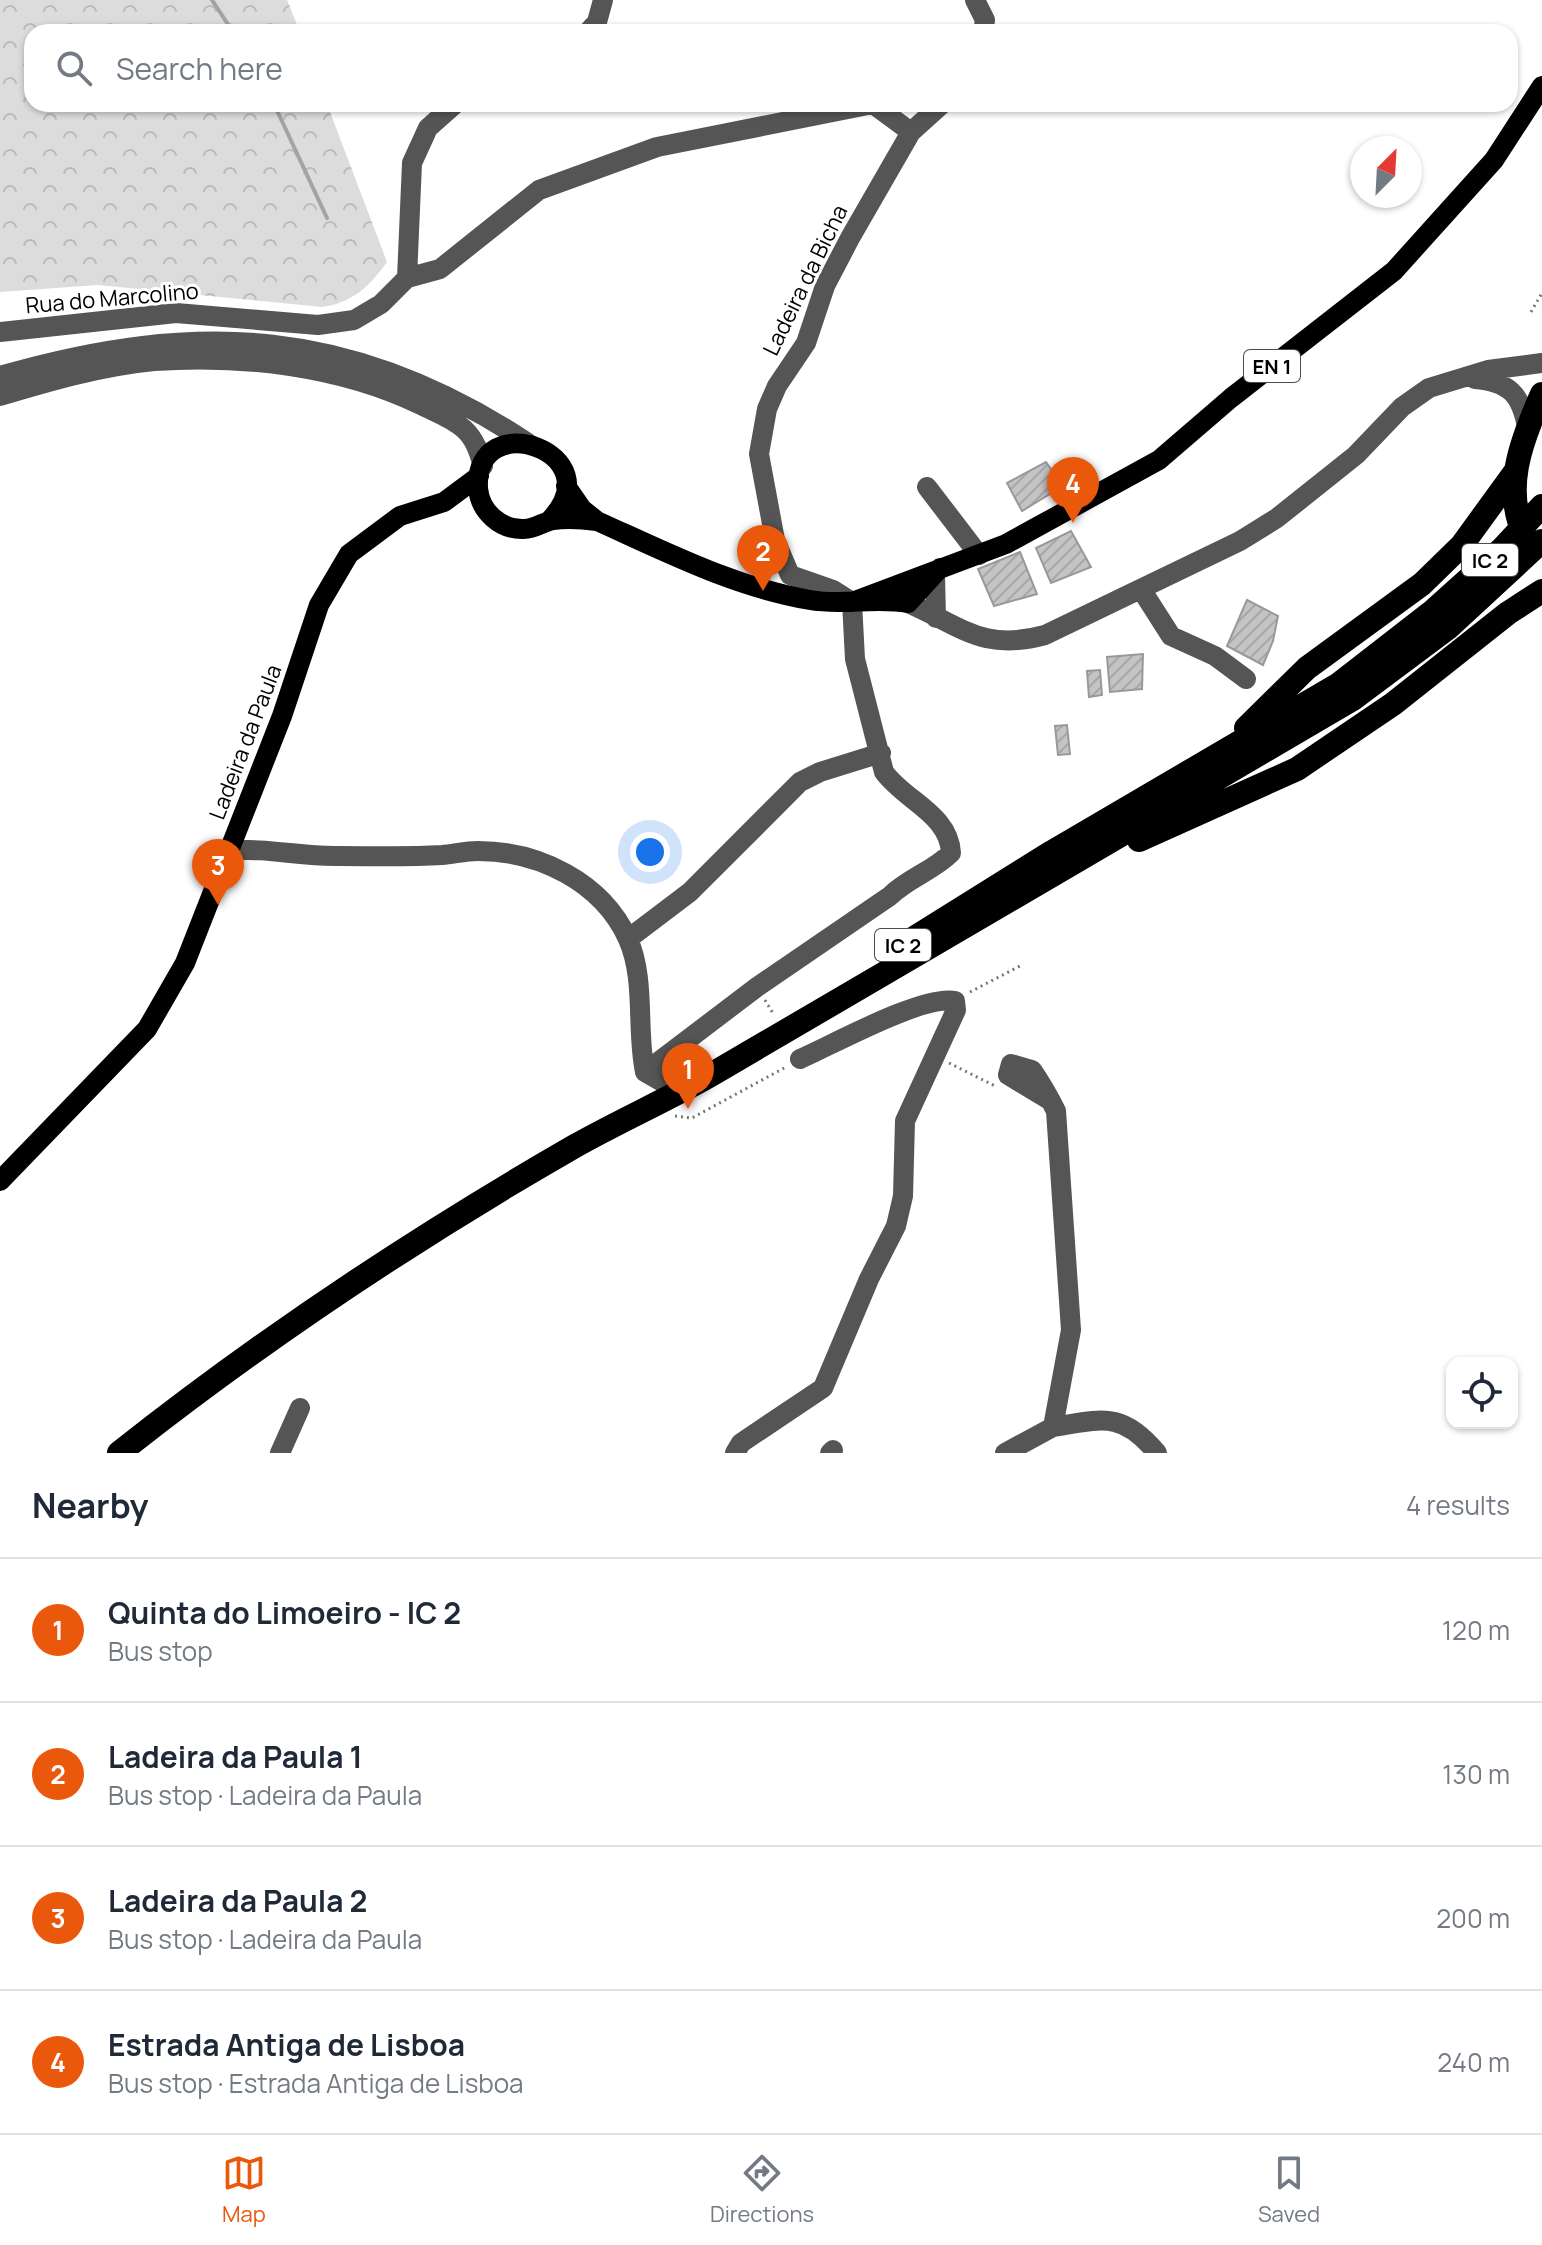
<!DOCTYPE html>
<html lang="en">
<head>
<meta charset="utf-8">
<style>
	body { margin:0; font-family:Manrope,sans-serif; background:#f6f6f7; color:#1f2937 }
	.controls { position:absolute; right:24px; bottom:24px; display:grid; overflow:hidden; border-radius:16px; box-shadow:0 2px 6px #0004 }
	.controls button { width:72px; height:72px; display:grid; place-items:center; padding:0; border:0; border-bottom:2px solid #e0e1e3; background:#fff; color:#1f2937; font:40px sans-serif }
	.compass { position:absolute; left:1350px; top:136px; width:72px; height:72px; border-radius:50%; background:#fff; box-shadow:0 2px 6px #0004; rotate:24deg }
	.you { position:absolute; left:650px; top:852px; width:28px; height:28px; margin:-20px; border:6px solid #fff; border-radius:50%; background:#1a73e8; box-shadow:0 0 0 12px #1a73e833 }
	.badge { display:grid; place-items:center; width:52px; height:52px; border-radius:50%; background:#ea580c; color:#fff; font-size:26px; font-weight:700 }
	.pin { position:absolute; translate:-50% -66px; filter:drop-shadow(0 2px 4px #0008) }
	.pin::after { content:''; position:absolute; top:42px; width:28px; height:24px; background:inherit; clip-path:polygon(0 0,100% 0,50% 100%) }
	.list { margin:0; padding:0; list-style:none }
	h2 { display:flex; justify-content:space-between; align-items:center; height:104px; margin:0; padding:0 32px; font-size:34px }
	h2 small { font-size:26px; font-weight:400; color:#747a83 }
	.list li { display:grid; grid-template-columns:52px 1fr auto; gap:24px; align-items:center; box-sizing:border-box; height:144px; padding:0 32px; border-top:2px solid #e0e1e3 }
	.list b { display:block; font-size:30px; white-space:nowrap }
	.list p { margin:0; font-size:26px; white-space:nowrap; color:#747a83 }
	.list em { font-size:26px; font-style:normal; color:#747a83 }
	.icon { flex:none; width:44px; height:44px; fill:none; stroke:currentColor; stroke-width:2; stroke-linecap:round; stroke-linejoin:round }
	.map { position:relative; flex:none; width:1542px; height:1453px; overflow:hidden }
	.search { position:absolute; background:#fff; box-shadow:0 2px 6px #0004; left:24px; right:24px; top:24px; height:88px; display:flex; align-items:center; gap:20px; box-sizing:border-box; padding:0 28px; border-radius:24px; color:#747a83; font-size:30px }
	.sheet { height:680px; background:#fff }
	nav { display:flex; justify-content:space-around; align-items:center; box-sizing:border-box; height:112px; border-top:2px solid #e0e1e3; background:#fff; font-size:22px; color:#747a83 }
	nav a { display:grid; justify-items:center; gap:4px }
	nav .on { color:#ea580c }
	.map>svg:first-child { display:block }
	.forest { fill:url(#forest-crowns) }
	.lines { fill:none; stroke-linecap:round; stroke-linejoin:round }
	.stream { stroke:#a3a3a3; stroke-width:4 }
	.building { fill:url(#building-hatch); stroke:#999; stroke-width:2 }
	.path { stroke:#777; stroke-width:3; stroke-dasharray:2 4; stroke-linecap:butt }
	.minor { stroke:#555; stroke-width:20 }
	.major { stroke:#000; stroke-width:20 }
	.highway { stroke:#000; stroke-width:24 }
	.labels { text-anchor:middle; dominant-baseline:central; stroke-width:6; stroke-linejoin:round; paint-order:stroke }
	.shield { fill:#fff; stroke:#4c4c4c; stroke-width:2 }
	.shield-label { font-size:20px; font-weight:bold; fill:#000 }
	.street-label { font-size:22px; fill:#000; stroke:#fff }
</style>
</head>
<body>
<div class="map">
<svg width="1542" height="1453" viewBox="0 0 1542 1453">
	<defs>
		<pattern id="forest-crowns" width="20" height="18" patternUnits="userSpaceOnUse" patternTransform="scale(2)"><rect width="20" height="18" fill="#dcdcdc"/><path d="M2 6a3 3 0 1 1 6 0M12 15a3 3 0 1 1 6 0" fill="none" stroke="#bbb"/></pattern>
		<pattern id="building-hatch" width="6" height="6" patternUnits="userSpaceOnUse" patternTransform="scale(2)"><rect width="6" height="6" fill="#c4c4c4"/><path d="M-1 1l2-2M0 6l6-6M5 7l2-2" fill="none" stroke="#a7a7a7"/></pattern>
	</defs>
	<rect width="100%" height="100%" fill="#fff"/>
	<path class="forest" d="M 0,0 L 287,0 L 300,32 L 32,32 L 32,104 L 327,104 L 387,262 C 369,287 352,303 322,307 L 98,285 L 0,292 Z"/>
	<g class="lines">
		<path class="stream" d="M 212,0 L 233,32
			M 274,104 L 327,218"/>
	</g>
	<path class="building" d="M 1046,462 L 1063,486 L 1022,511 L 1007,483 Z
		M 1071,531 L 1091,567 L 1051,583 L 1036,548 Z
		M 1020,552 L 1037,594 L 994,606 L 978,569 Z
		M 1247,600 L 1278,616 L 1273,641 L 1263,665 L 1227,646 Z
		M 1143,654 L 1142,689 L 1110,692 L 1107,657 Z
		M 1100,670 L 1102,695 L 1089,697 L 1087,671 Z
		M 1067,725 L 1070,754 L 1058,755 L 1055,726 Z"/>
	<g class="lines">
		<path class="path" d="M 1531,312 L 1542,293
			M 970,992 L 1020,966
			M 765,1000 L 774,1015
			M 949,1063 L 995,1086
			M 675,1116 L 692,1118 L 786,1067"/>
		<path class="minor" d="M 975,0 L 985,20 L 983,32
			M 588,32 L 597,22 L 603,0
			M 407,278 L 440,269 L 539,190 L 657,147 L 873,104 L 911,132
			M 0,332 L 176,313 L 318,325 L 354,320 L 381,304 L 407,278 L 412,163 L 428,128 L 455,104
			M 0,376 C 197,319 353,327 528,443
			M 1475,379 C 1509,382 1521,394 1527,427
			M 0,396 C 50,381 102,366 154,361 C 243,355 340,366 421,405 C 435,412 452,418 464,429 C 475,439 479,452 483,466
			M 927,487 L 979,555
			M 935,575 L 936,618
			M 906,588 L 908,603 C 961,626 983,652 1045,635 L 1240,541 L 1277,518 L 1356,455 L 1402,407 L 1429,388 L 1488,370 L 1542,363
			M 1141,589 L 1171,636 L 1215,656 L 1246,679
			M 229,851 C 266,847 301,857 338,856 C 373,856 408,857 442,855 C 454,854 466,851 478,851 C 539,851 602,882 628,939 C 646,980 636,1029 645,1072 L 666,1084
			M 628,939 L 690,892 L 800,782 L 820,772 L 881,753
			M 645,1072 L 757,987 L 890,896 C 908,878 933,871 951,853 C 949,814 905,801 884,772 L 855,659 L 852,602 L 833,590 L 790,575 L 775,540 L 759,454 L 767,409 L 777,386 L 806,343 L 825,286 L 850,238 L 911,132 L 942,104
			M 1053,1427 C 1103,1419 1122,1411 1157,1453
			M 280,1453 L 300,1408
			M 735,1453 L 741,1443 L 823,1388 L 869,1279 L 896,1226 L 903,1196 L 905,1121 L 956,1010 L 955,1001 C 924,994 832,1045 800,1059
			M 830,1453 L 833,1450
			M 1005,1453 L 1053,1427 L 1071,1330 L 1056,1111 C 1049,1097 1041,1083 1032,1070 L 1011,1064 L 1008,1075 L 1051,1101"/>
		<path class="major" d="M 566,486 L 582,509 L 597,521 C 666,552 734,587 810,600 C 842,606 875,597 908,603 L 940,568
			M 549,521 C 616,453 474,404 478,488 C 480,512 501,530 524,529 C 535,529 543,522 553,520 C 568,518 582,519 597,521
			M 852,602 L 1006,544 L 1159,460 L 1231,398 L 1394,271 L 1494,160 L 1542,86
			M 0,1181 L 147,1029 L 185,963 L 282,716 L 319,605 L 349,554 L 400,516 L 444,502 L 479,476"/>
		<path class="highway" d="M 1527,540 C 1501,492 1521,441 1542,394
			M 1246,728 L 1307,668 L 1422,584 L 1462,545 L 1515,472
			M 1139,840 L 1297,769 L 1393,704 L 1508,613 L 1542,591
			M 895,950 L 1052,852 L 1339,684 L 1433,611 L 1502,549 L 1542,506
			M 119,1453 C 263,1339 415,1238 575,1146 C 621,1120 669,1099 714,1073 L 1353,699 L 1448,628 L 1542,541"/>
	</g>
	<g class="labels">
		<g class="shield">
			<rect x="1244" y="350" width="56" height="32" rx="6"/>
			<rect x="1462" y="544" width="56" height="32" rx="6"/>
			<rect x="875" y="929" width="56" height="32" rx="6"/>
		</g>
		<g class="shield-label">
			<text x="1272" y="366">EN 1</text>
			<text x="1490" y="560">IC 2</text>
			<text x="903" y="945">IC 2</text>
		</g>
		<g class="street-label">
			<text transform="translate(805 280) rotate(-64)">Ladeira da Bicha</text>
			<text transform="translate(112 298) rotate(-5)">Rua do Marcolino</text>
			<text transform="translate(245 742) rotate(-69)">Ladeira da Paula</text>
		</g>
	</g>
</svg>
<div class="controls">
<button><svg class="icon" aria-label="locate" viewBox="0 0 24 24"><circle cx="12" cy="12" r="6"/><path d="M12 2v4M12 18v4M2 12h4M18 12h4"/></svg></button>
</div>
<svg class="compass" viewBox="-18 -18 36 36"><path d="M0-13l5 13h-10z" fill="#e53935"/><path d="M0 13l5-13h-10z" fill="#747a83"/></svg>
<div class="you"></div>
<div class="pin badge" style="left:688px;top:1109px">1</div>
<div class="pin badge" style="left:763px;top:591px">2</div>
<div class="pin badge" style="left:218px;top:905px">3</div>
<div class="pin badge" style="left:1073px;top:523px">4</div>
<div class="search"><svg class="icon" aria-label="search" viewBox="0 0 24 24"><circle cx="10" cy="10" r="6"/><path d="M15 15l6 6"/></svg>Search here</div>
</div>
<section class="sheet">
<h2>Nearby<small>4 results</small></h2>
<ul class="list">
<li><span class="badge">1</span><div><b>Quinta do Limoeiro - IC 2</b><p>Bus stop</p></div><em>120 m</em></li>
<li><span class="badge">2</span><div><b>Ladeira da Paula 1</b><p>Bus stop · Ladeira da Paula</p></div><em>130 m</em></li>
<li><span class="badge">3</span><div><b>Ladeira da Paula 2</b><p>Bus stop · Ladeira da Paula</p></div><em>200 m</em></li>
<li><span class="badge">4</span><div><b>Estrada Antiga de Lisboa</b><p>Bus stop · Estrada Antiga de Lisboa</p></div><em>240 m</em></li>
</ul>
</section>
<nav>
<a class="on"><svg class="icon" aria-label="map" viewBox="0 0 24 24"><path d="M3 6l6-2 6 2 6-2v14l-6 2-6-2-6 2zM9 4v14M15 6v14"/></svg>Map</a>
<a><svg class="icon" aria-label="directions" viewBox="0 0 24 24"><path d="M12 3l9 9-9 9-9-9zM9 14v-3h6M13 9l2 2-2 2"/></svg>Directions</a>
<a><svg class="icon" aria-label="saved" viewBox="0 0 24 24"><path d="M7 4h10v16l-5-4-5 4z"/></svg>Saved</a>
</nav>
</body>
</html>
